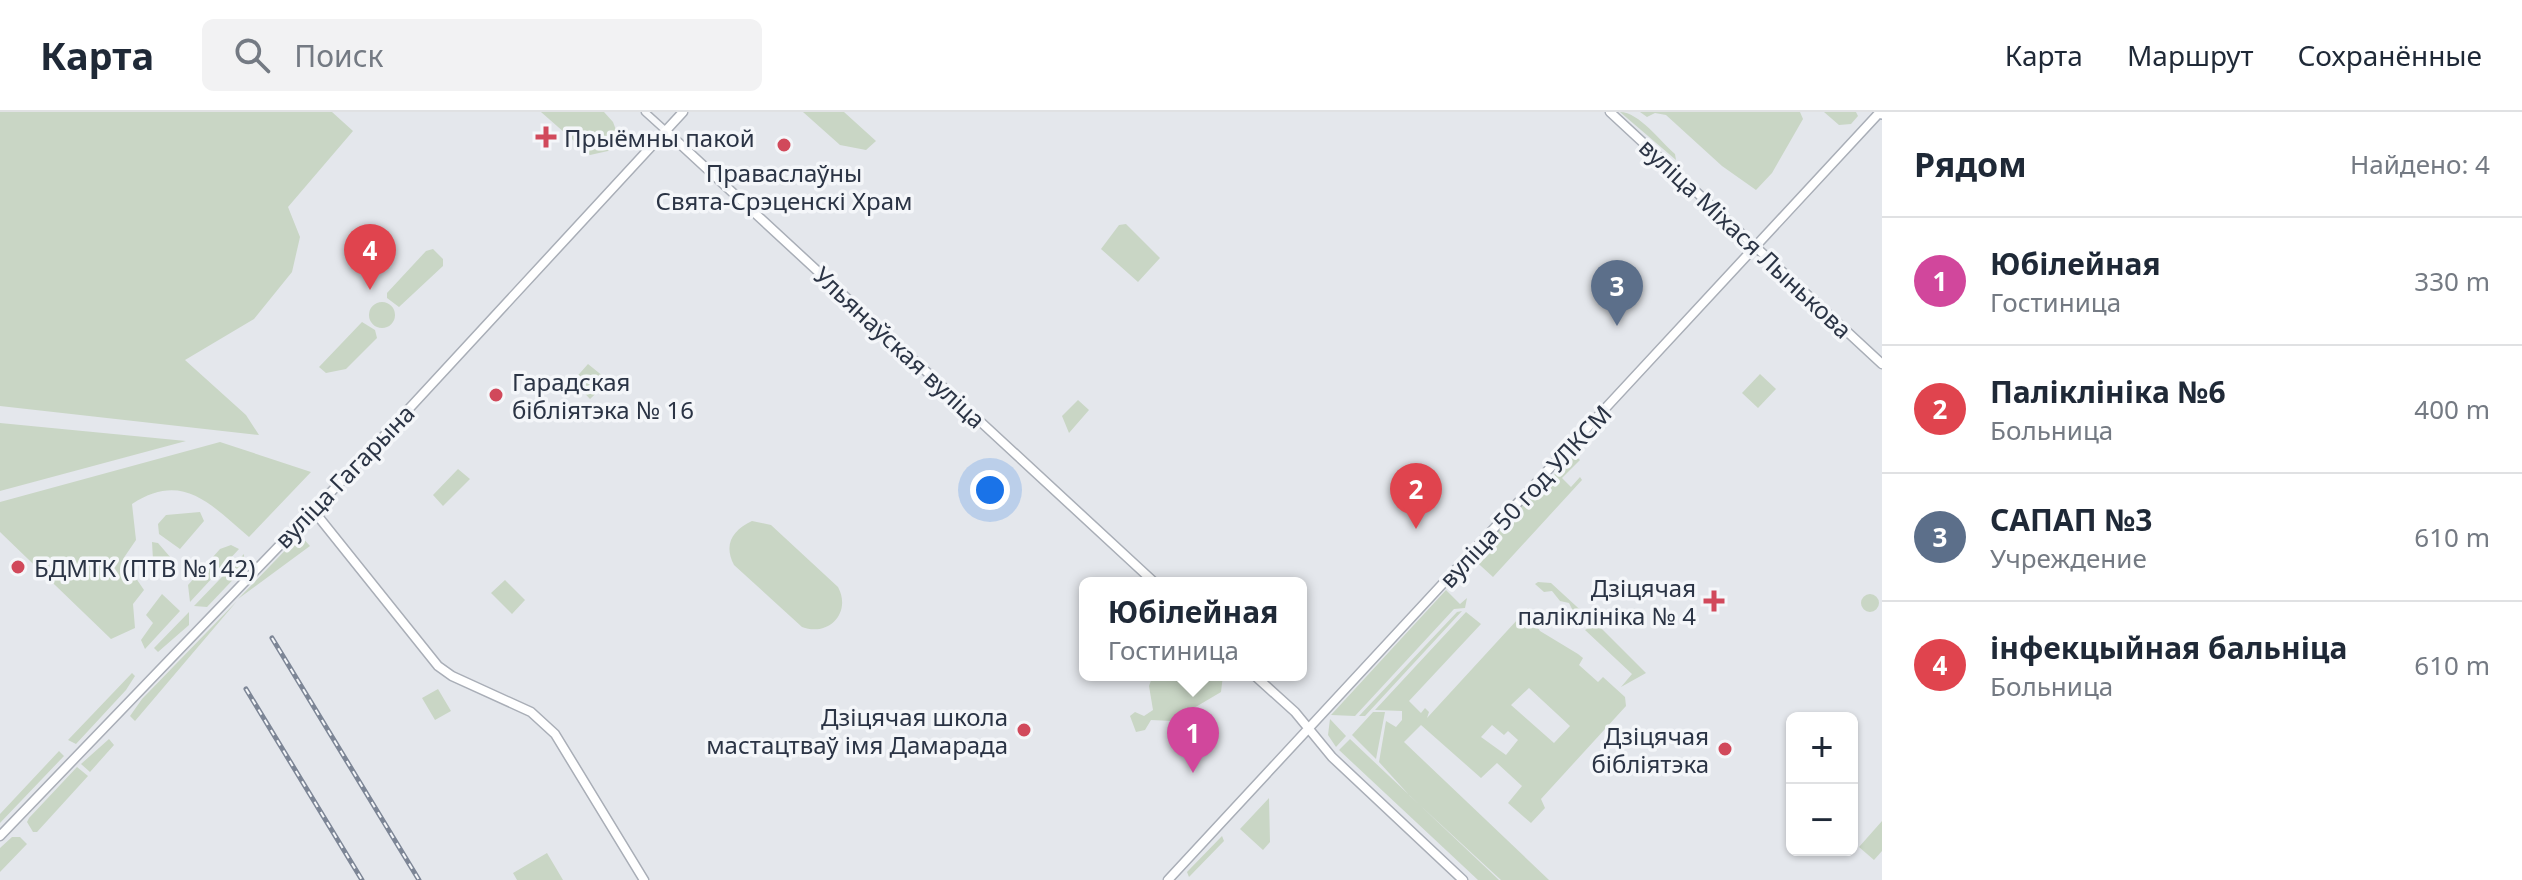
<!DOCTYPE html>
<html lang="ru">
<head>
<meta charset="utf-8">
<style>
	body { margin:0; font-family:"Noto Sans",sans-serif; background:#f2f2f3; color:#1f2937 }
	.controls { position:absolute; right:24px; bottom:24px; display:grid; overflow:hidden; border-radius:12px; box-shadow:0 2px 6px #0004 }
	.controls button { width:72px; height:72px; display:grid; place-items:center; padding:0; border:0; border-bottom:2px solid #e0e1e3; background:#fff; color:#1f2937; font:40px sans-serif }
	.you { position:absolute; left:990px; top:378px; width:28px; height:28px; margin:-20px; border:6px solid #fff; border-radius:50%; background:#1a73e8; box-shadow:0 0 0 12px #1a73e833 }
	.badge { display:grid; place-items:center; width:52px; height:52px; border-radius:50%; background:#d1495b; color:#fff; font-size:26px; font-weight:700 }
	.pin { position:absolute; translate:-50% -66px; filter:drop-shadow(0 2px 4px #0008) }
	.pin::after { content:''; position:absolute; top:42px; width:28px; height:24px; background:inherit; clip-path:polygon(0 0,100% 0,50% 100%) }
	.popup { position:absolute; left:1079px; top:465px; width:228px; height:104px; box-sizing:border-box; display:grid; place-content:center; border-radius:12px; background:#fff; filter:drop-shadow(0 2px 6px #0005); font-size:26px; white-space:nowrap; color:#747a83 }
	.popup b { font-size:30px; color:#1f2937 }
	.popup::after { content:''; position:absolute; left:50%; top:100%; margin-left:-16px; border:16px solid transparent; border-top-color:#fff }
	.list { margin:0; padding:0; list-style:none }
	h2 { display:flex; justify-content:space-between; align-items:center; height:104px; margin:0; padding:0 32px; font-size:34px }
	h2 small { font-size:26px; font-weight:400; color:#747a83 }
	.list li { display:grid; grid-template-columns:52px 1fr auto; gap:24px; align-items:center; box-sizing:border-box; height:128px; padding:0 32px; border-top:2px solid #e0e1e3 }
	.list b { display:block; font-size:30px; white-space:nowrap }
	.list p { margin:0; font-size:26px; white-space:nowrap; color:#747a83 }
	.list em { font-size:26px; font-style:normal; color:#747a83 }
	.icon { flex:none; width:44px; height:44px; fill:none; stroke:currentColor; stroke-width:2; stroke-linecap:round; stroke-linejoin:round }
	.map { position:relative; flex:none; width:1882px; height:768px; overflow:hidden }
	header { display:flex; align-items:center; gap:48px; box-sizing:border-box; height:112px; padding:0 40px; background:#fff; border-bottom:2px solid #e0e1e3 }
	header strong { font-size:38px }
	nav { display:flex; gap:44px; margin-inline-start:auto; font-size:28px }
	.search { width:560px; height:72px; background:#f2f2f3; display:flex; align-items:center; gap:20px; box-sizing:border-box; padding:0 28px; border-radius:12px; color:#747a83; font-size:30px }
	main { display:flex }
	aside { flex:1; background:#fff }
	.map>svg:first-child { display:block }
	.green { fill:#c9d6c5; fill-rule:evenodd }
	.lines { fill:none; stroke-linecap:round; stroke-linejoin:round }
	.street-casing { stroke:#a9aeb7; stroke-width:9 }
	.secondary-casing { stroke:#a9aeb7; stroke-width:11 }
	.primary-casing { stroke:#a3abb8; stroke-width:12 }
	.street { stroke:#f7f8fa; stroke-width:6 }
	.secondary { stroke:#fff; stroke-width:8 }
	.primary { stroke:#fff; stroke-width:9 }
	.rail-casing { stroke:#7d8696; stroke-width:5 }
	.rail { stroke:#f4f6f9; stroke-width:2; stroke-dasharray:6; stroke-linecap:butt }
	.poi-dot { fill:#d1495b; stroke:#f4f6f9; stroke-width:3 }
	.labels { text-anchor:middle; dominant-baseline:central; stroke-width:7; stroke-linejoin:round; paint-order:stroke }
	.poi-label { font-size:24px; fill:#2b3445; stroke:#f4f6f9; text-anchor:start }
	.street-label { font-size:24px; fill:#2b3445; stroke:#f4f6f9 }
</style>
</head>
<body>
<header>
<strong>Карта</strong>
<div class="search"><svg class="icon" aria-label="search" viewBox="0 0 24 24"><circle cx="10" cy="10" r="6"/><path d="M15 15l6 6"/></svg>Поиск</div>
<nav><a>Карта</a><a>Маршрут</a><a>Сохранённые</a></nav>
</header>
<main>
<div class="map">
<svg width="1882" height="768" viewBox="0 0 1882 768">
	<rect width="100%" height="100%" fill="#e4e7ec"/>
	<path class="green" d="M 0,0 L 332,0 L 353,19 L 288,95 L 300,125 L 292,160 L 254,207 L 185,248 L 246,303 L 259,323 L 0,294 Z
		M 541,0 L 604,0 L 613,10 L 619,26 L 608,39 L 590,43 Z
		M 803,0 L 844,0 L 876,29 L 866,38 L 840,33 Z
		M 1620,0 C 1639,0 1661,30 1675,42 L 1676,48 Z
		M 1640,0 L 1800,0 L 1803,7 L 1772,61 L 1756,78 L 1722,54 L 1666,3 L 1655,1 L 1647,5 Z
		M 1824,0 L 1856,0 L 1858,4 L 1851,12 L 1839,13 Z
		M 1126,112 L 1160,146 L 1138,170 L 1101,137 L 1119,113 Z
		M 433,137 L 443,147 L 443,154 L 399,195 L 387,186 L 387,181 L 426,139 Z
		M369 203a13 13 0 1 1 26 0a13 13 0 1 1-26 0Z
		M 362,210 L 375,218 L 377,226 L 346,257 L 326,261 L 319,255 Z
		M 588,252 L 609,269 L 590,287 L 573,269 Z
		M 1760,262 L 1776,277 L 1758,296 L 1742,281 Z
		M 1078,288 L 1089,298 L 1069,321 L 1062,304 Z
		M 0,311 L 186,329 L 0,379 Z
		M 220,330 L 311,360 L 249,425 C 210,392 183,359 132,392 L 136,428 L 123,447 L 144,478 L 133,492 L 135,516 L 111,527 L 0,420 L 0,390 Z
		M 1569,338 L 1580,348 L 1562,366 L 1571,375 L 1580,365 L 1582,368 L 1493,465 L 1470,444 L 1536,373 L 1544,373 L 1557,360 L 1556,351 Z
		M 458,357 L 470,367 L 443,394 L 433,383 Z
		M 200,400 L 204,409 L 180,437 L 159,422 L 158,412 L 166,403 Z
		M 752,409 L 771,413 L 838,475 C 852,501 828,525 802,515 L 734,453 C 723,432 733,418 752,409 Z
		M 300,423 L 310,434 L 238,487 Z
		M 152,430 L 158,431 L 171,446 L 163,454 L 153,448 Z
		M 231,433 L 239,437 L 190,490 L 188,473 L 220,437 Z
		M 244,442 L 244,456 L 207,495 L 194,494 Z
		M 505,468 L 525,488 L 512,502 L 491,481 Z
		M 1538,470 L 1551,471 L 1588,505 L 1580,513 L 1569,491 L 1560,489 L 1552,479 L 1544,480 L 1535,472 Z
		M 1446,478 L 1460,492 L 1467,486 L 1465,496 L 1454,497 L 1355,604 L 1331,603 Z
		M1861 491a9 9 0 1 1 18 0a9 9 0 1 1-18 0Z
		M 162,482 L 180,499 L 145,537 L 141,528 L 153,511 L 146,503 Z
		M 237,489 L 135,609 L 130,604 L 142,587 Z
		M 1528,496 L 1536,504 L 1534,510 L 1540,519 L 1578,542 L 1583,546 L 1579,553 L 1598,570 L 1603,565 L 1625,585 L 1626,594 L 1541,687 L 1545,696 L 1531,711 L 1508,691 L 1522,674 L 1497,651 L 1481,666 L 1421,613 L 1404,630 L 1549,768 L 1501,768 L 1410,684 L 1379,650 L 1386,609 L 1396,615 L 1402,608 L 1402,599 L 1375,598 L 1466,500 L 1481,512 L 1409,589 L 1421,601 L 1425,596 L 1429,600 L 1427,606 ZM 1529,576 L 1570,614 L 1554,631 L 1511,593 ZM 1492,613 L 1504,623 L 1508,619 L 1518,628 L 1506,643 L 1481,625 Z
		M 1462,499 L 1365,604 L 1359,604 L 1457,500 Z
		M 189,500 L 189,513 L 158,540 L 154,536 Z
		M 1596,511 L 1646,561 L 1621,575 L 1632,562 L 1585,518 Z
		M 132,561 L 135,564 L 126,578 L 76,632 L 68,628 Z
		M 1153,563 L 1223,563 L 1221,580 L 1172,609 L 1151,608 L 1145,618 L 1136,620 L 1130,604 L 1135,600 L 1144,604 L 1153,598 L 1149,574 Z
		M 438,577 L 451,599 L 435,608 L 422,586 Z
		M 1373,600 L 1385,600 L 1376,647 L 1352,623 Z
		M 1330,607 L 1346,624 L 1336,635 L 1328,623 Z
		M 109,627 L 114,633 L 90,660 L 81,652 Z
		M 1350,627 L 1499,768 L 1478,768 L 1339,638 Z
		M 59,639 L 64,644 L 0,711 L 0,702 Z
		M 77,655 L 88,664 L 37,720 L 33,720 L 27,710 L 29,706 Z
		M 1269,686 L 1270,730 L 1263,738 L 1240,717 Z
		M 1882,709 L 1882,739 L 1874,748 L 1859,735 Z
		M 1222,724 L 1224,729 L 1189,765 L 1187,760 Z
		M 12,725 L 20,725 L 27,732 L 0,760 L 0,736 Z
		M 547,741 L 563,768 L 517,768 L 513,761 Z"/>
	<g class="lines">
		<defs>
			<path id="street" d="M 645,0 L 666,19"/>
			<path id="secondary" d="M 1610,0 L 1882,252
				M 666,19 L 1155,471
				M 313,398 L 438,554 L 452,564 L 531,600 L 555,622 L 644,768
				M 1254,563 L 1295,600 L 1332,645 L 1463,768
				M 0,724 L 357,353 L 683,0
				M 1168,768 L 1880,0"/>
			<path id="primary" d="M 1880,0 L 1882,2"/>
		</defs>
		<use href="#street" class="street-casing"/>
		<use href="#secondary" class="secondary-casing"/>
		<use href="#primary" class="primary-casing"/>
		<use href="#street" class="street"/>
		<use href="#secondary" class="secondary"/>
		<use href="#primary" class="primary"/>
		<defs>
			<path id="rail" d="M 272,526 L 419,768
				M 246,577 L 362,768"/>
		</defs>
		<use href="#rail" class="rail-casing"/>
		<use href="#rail" class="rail"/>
	</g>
	<g class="poi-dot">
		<path d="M542 13h8v8h8v8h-8v8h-8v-8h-8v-8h8z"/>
		<circle cx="784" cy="33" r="8"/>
		<circle cx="496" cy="283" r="8"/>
		<circle cx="18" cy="455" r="8"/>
		<path d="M1710 477h8v8h8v8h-8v8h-8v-8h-8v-8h8z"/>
		<circle cx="1024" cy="618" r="8"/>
		<circle cx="1725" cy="637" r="8"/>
	</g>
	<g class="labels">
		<g class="poi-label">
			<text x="564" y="25">Прыёмны пакой</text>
			<text x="784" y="60" text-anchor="middle">Праваслаўны<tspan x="784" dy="28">Свята-Срэценскі Храм</tspan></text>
			<text x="512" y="269">Гарадская<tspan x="512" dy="28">бібліятэка № 16</tspan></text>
			<text x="34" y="455">БДМТК (ПТВ №142)</text>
			<text x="1696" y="475" text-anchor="end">Дзіцячая<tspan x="1696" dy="28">паліклініка № 4</tspan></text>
			<text x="1008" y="604" text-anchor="end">Дзіцячая школа<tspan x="1008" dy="28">мастацтваў імя Дамарада</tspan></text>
			<text x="1709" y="623" text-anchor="end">Дзіцячая<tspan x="1709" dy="28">бібліятэка</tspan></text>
		</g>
		<g class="street-label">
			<text transform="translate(1746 126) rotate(43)">вуліца Міхася Лынькова</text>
			<text transform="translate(900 235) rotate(43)">Ульянаўская вуліца</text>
			<text transform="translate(344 364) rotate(-46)">вуліца Гагарына</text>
			<text transform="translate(1525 384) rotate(-47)">вуліца 50 год УЛКСМ</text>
		</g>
	</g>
</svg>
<div class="controls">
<button>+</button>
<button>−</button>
</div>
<div class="you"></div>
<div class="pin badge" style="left:1193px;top:661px;background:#d1479c">1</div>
<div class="popup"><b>Юбілейная</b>Гостиница</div>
<div class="pin badge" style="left:1416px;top:417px;background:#e0444e">2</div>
<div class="pin badge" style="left:1617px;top:214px;background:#5c6f8a">3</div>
<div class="pin badge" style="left:370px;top:178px;background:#e0444e">4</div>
</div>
<aside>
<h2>Рядом<small>Найдено: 4</small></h2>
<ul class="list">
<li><span class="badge" style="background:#d1479c">1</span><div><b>Юбілейная</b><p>Гостиница</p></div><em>330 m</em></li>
<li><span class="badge" style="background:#e0444e">2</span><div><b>Паліклініка №6</b><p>Больница</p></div><em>400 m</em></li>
<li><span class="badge" style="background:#5c6f8a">3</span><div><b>САПАП №3</b><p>Учреждение</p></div><em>610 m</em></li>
<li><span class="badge" style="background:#e0444e">4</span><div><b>інфекцыйная бальніца</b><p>Больница</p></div><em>610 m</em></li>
</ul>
</aside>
</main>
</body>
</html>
